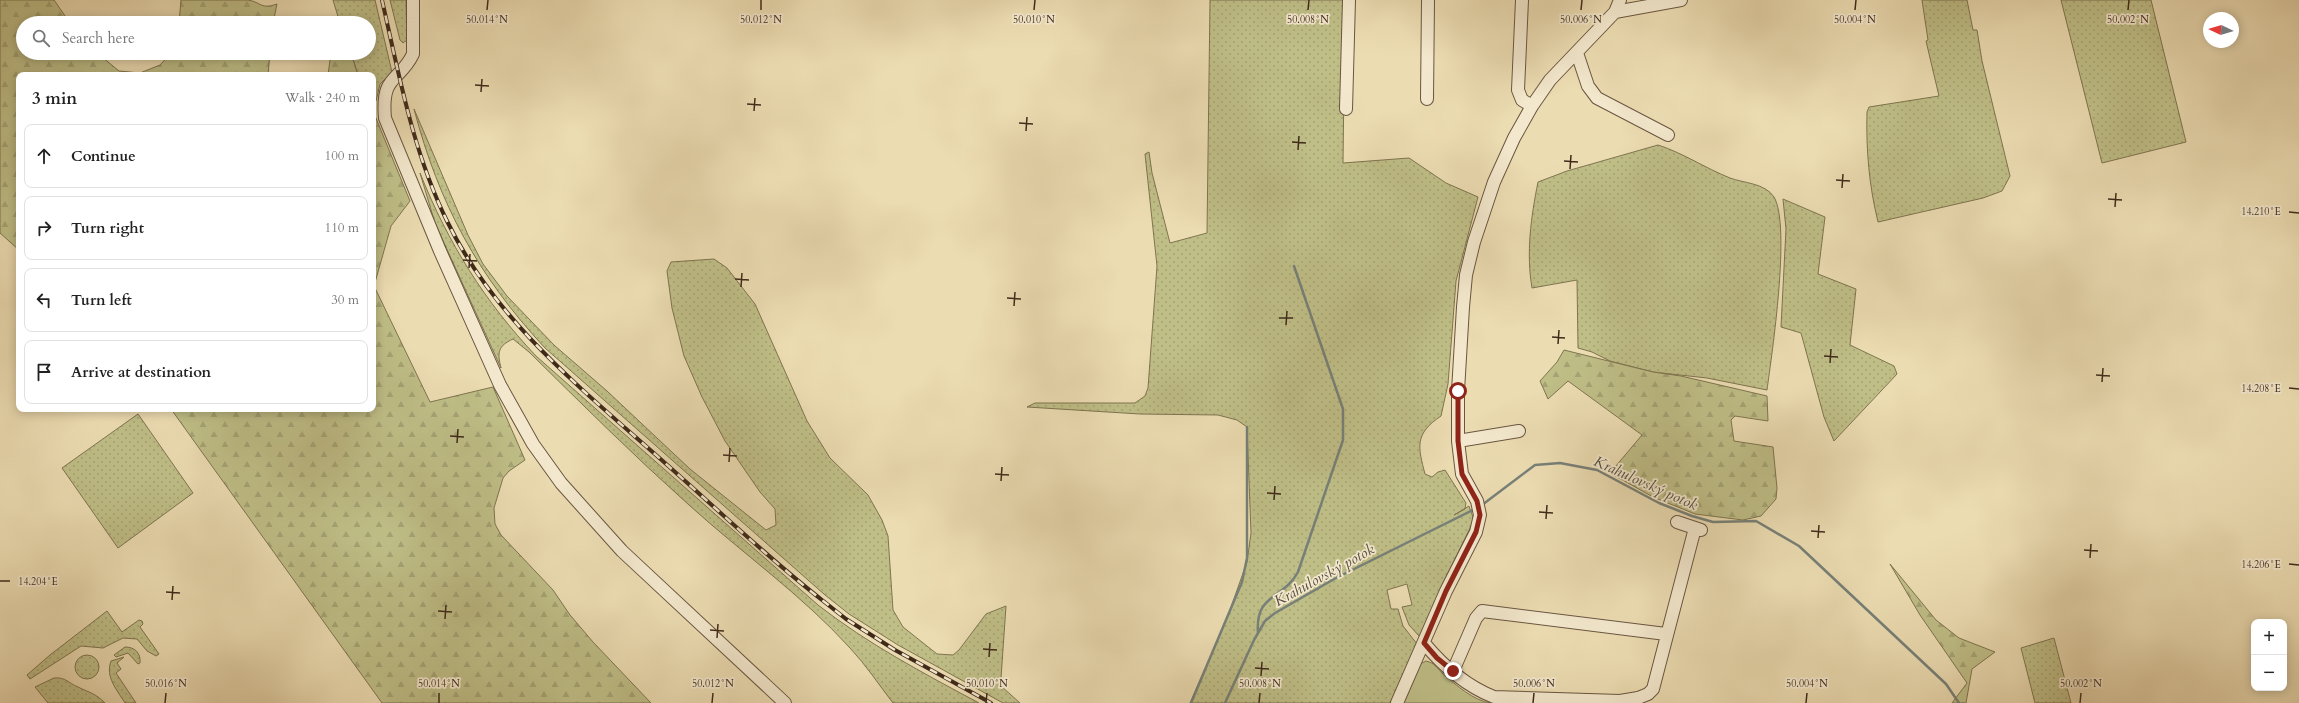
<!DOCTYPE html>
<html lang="en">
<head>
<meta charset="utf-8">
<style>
	body { margin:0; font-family:Cardo,serif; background:#f2f2f2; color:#222 }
	.controls { position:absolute; right:12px; bottom:12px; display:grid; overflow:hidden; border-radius:8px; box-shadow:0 2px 10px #0003 }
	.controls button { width:36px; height:36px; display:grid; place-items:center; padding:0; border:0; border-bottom:1px solid #e0e0e0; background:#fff; color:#222; font:20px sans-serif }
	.compass { position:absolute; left:2203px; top:12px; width:36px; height:36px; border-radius:50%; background:#fff; box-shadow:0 2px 10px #0003; rotate:274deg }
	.stop { position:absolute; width:12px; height:12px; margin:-9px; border:3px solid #8f2418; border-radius:50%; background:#fff }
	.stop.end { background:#8f2418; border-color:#fff; box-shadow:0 1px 4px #0008 }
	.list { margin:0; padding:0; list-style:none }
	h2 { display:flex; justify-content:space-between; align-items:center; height:52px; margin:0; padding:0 16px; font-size:17px }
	h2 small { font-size:13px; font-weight:400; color:#767676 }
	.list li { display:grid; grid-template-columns:26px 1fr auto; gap:12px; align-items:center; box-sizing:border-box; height:64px; margin:0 8px 8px; padding:0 8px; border:1px solid #e0e0e0; border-radius:8px }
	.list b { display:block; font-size:15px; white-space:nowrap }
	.list em { font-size:13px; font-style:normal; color:#767676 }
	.icon { flex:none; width:22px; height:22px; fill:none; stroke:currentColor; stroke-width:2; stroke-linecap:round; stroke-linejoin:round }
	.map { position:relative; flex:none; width:2299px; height:703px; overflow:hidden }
	.search { position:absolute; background:#fff; box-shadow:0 2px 10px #0003; left:16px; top:16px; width:360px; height:44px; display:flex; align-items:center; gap:10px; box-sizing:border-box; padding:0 14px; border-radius:22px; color:#767676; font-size:15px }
	.panel { position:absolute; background:#fff; box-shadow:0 2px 10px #0003; left:16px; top:72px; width:360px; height:340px; border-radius:8px }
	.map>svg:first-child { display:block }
	.grass { fill:url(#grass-dots); stroke:#7f7450 }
	.forest { fill:url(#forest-firs); stroke:#7f7450 }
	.garden { fill:#bfbe87; stroke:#7f7450 }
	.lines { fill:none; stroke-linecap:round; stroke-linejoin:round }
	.stream { stroke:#778078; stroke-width:2.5 }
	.minor-casing { stroke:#6a5640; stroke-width:14 }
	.minor { stroke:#f3e8cd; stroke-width:12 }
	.rail-casing { stroke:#3f2a1a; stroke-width:4 }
	.rail { stroke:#f3e8cd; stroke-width:2.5; stroke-dasharray:8; stroke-linecap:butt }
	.route { stroke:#8f2418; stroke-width:5 }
	.ticks { fill:none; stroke:#3f2a1a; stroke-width:1.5 }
	.labels { text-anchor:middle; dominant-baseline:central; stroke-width:3.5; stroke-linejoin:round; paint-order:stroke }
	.water-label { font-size:15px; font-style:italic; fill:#564e41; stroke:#f3e8cd }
	.ticks-label { font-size:10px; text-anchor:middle; fill:#3f2a1a; stroke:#f3e8cd; stroke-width:3.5; stroke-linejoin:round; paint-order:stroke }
</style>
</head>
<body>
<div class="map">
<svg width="2299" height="703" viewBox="0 0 2299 703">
	<defs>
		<pattern id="grass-dots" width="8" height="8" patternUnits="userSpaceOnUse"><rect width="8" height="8" fill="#bfbe87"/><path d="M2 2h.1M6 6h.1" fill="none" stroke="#a5a374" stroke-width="1.8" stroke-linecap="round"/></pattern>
		<pattern id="forest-firs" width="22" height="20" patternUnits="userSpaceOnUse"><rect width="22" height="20" fill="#bfbe87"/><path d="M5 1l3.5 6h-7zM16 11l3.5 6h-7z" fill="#a5a374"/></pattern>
	</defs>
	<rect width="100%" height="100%" fill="#ecdcb2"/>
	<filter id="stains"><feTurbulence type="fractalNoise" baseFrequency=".005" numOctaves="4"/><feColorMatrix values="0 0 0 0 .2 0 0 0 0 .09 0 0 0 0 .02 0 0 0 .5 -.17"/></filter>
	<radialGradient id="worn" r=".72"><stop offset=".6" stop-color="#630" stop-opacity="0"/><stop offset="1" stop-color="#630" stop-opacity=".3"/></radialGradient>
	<path class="grass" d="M 333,0 L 375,0 L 392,72 L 380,84 L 376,101 L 373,103 L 373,75 L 358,75 L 351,53 L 369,53 L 369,23 L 340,23 Z
		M 390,0 L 406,0 L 407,40 L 403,43 L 400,40 Z
		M 1210,0 L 1345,0 L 1343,163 L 1409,158 L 1446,183 L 1478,197 L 1456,281 L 1448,384 L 1441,416 C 1414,434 1418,447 1425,474 L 1432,477 L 1438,472 L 1445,470 L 1466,503 L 1465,509 L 1454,515 L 1469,506 L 1474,520 L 1447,575 L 1420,637 L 1409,625 L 1402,607 L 1412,605 L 1407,584 L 1387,590 L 1391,609 L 1398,609 L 1403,626 L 1417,644 L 1390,703 L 1190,703 L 1226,621 L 1247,562 L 1251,533 L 1247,427 L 1237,420 L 1218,415 L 1140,414 L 1027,407 L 1035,403 L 1135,403 L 1145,396 L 1148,388 L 1157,266 L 1145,154 L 1149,152 L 1152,173 L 1170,243 L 1207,233 Z
		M 1922,0 L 1967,0 L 1973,30 L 1977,30 L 1982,61 L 2010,176 L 2002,191 L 1983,198 L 1878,222 C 1869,185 1866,150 1867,112 L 1869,107 L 1939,96 L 1926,41 L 1928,40 Z
		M 2061,0 L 2151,0 L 2186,142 L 2102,163 Z
		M 414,109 L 468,235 L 483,264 L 507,296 L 554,345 L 607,391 L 690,469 L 766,530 L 776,525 L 775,509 L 760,492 L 725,441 L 702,397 L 684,356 L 672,308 L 667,271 L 671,262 L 714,259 L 727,268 L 755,304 L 807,421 L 830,458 L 868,495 L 882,520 L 888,536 L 893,610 L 903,627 L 937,654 L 953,655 L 959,650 L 986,614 L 1006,606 L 1001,678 L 1002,687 L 1020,703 L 1003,703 L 898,645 L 849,614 L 825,595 L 545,348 C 478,276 439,204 414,109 Z
		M 1658,145 C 1683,153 1705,168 1730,178 C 1743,183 1765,183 1774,197 C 1791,226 1772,353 1767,390 L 1707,378 L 1653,372 L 1610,361 L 1592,352 L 1578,348 L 1577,280 L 1532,288 C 1526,253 1531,217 1538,182 L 1567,171 Z
		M 420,173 C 448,243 485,302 536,356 L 818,605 C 868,644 923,673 979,703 L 893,703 C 879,685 866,665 850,648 C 802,595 742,553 689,505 C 634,456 582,404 529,352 L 513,339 C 498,346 497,352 501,368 L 435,223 Z
		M 1783,199 L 1825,217 L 1818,274 L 1856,289 L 1850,345 L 1894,366 L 1897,374 L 1834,441 L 1824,417 L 1801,333 L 1781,327 L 1786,229 Z
		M 138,414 L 193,493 L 118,548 L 62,468 Z
		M 107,611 L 122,632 L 139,620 L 142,621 L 143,624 L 140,627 L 159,654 L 156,656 L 147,651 L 137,639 L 123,638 L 103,648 L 81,646 L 30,679 L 27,675 L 50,655 Z
		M 2054,638 L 2071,703 L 2035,703 L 2021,648 Z
		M 125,647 C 135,647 141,653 140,663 L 138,664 L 128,653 L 116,657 L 114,655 Z
		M75 667a12 12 0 1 1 24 0a12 12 0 1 1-24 0Z
		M 124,657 L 117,663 L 121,669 L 116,673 L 136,703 L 125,703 C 117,690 105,677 111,661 Z
		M 54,678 C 66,677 68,683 78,687 C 90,693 95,693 105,703 L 48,703 L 35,687 Z"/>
	<path class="forest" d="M 0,0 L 54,0 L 70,23 L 23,23 L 23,53 L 97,53 L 119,71 L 140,73 L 160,65 L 171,53 L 270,53 L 268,75 L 19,75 L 19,250 L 0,233 Z
		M 181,0 C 201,0 228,0 248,0 C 261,2 261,10 277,4 L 273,23 L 179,23 Z
		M 331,53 L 351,53 L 358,75 L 328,75 Z
		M 373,111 L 410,201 L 391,226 L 374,286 L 430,402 L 493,387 L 525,460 L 509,471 L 503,478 L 494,508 L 495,524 L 501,535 L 553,590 L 570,615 L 593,642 L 651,703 L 382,703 L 171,409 L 373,409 Z
		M 1564,350 L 1653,372 L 1681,376 L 1767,396 L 1768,421 L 1735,416 L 1731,420 L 1734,441 L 1773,447 L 1777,488 L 1776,499 L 1761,516 L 1743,520 L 1695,514 L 1653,497 L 1610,473 L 1642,435 L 1568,381 L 1548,399 L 1540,381 L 1557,362 Z
		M 1890,564 L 1936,620 L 1959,638 L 1995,652 L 1972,669 L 1966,703 L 1952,703 L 1967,683 L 1920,615 Z"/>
	<path class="garden" d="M 1426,661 C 1435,663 1437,668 1443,674 C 1456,685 1474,701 1491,703 L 1402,703 L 1420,664 Z"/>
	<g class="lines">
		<path class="stream" d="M 1482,505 L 1535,465 L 1560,463 L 1597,470 L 1659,503 L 1692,516 L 1713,522 L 1756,521 L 1799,546 L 1946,684 L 1959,703
			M 1258,633 C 1255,593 1283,600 1298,572 L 1343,440 L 1343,409 L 1294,266
			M 1191,703 L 1242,582 L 1247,558 L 1247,427
			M 1225,703 L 1254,640 L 1265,621 L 1275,613 L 1336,578 L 1475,509"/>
		<defs>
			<path id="minor" d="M 413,0 L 413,54 C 399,83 381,74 385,118 L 440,251 L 500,385 L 533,444 L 561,483 L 622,551 L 785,703
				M 1522,0 L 1518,90 L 1522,100 L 1532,106
				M 1615,12 L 1681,0
				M 1577,53 L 1588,86 L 1597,98 L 1668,135
				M 1427,99 L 1428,0
				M 1346,109 L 1349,0
				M 1458,441 L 1519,431
				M 1677,522 L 1701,530
				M 1424,643 C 1443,666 1466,686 1494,697 L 1620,701 L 1638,698 L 1648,694 L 1653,689 L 1695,528
				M 1453,671 L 1476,618 L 1482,611 L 1666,634
				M 1397,703 L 1446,591 L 1476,532 L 1480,515 L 1477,501 L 1462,474 L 1458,441 L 1458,391 L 1463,307 L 1466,275 L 1474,242 L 1494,182 L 1514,138 L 1532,106 L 1550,80 L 1615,12 L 1620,0"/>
		</defs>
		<use href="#minor" class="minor-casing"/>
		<use href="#minor" class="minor"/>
		<defs>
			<path id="rail" d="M 382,0 C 399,75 413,152 447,221 C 496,322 583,390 665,463 C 717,509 767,557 822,600 L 846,619 L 895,650 L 991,703"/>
		</defs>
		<use href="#rail" class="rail-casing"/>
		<use href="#rail" class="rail"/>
	</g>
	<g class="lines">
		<path class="route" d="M 1453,671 L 1437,658 L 1424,643 L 1446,591 L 1476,532 L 1480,515 L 1477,501 L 1462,474 L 1458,441 L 1458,391"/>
	</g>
	<path class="ticks" d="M 487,10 L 488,0M 761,10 L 761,0M 1034,10 L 1035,0M 1308,10 L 1309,0M 1581,10 L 1582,0M 1855,10 L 1856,0M 2128,10 L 2129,0M 475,85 L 489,86M 481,92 L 482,79M 747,104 L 761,105M 754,111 L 755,98M 1019,123 L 1033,124M 1026,131 L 1027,117M 1292,142 L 1306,143M 1298,150 L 1299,136M 1564,161 L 1578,162M 1570,169 L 1571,155M 1836,180 L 1850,181M 1842,188 L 1843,174M 2108,199 L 2122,200M 2115,207 L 2116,193M 2289,212 L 2299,213M 463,260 L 477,261M 469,268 L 470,254M 735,279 L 749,280M 741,287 L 742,273M 1007,298 L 1021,299M 1014,306 L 1015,292M 1279,318 L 1293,318M 1286,325 L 1287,311M 1552,337 L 1565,338M 1558,344 L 1559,330M 1824,356 L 1838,357M 1830,363 L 1831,349M 2096,375 L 2110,376M 2102,382 L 2103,368M 2289,388 L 2299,389M 450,436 L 464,437M 457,443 L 458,429M 723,455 L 737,456M 729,462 L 730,448M 995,474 L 1009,475M 1001,481 L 1002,467M 1267,493 L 1281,494M 1274,500 L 1275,486M 1539,512 L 1553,513M 1546,519 L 1547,505M 1811,531 L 1825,532M 1818,538 L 1819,525M 2084,550 L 2098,551M 2090,558 L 2091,544M 2289,564 L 2299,565M 0,581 L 10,581M 166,592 L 180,593M 172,600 L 173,586M 438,611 L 452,612M 445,619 L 446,605M 710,630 L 724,631M 717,638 L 718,624M 983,649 L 997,650M 989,657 L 990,643M 1255,668 L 1269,669M 1261,676 L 1262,662M 165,703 L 166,693M 439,703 L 439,693M 712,703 L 713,693M 986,703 L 987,693M 1259,703 L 1260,693M 1533,703 L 1534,693M 1806,703 L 1807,693M 2080,703 L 2081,693"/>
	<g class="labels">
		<g class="water-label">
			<text transform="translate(1646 483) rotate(24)">Krahulovský potok</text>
			<text transform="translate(1324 575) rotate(-29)">Krahulovský potok</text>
		</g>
	</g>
	<g class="ticks-label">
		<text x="487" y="23">50.014°N</text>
		<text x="761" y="23">50.012°N</text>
		<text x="1034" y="23">50.010°N</text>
		<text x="1308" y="23">50.008°N</text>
		<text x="1581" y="23">50.006°N</text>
		<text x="1855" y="23">50.004°N</text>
		<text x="2128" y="23">50.002°N</text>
		<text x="2261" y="215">14.210°E</text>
		<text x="2261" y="392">14.208°E</text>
		<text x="2261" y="568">14.206°E</text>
		<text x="38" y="585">14.204°E</text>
		<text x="166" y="687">50.016°N</text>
		<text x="439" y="687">50.014°N</text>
		<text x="713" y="687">50.012°N</text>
		<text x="987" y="687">50.010°N</text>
		<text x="1260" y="687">50.008°N</text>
		<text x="1534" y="687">50.006°N</text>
		<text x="1807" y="687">50.004°N</text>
		<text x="2081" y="687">50.002°N</text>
	</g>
	<rect width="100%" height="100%" filter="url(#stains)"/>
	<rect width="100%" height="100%" fill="url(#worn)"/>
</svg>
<div class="controls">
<button>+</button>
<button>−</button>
</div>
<svg class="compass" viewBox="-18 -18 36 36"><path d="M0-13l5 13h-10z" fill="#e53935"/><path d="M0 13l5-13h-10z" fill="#767676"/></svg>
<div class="stop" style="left:1458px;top:391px"></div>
<div class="stop end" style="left:1453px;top:671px"></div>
<div class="search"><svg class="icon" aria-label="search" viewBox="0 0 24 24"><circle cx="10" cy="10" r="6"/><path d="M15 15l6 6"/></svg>Search here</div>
<section class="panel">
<h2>3 min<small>Walk · 240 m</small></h2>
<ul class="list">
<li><svg class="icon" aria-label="ahead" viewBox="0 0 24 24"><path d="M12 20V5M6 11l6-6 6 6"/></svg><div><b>Continue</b></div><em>100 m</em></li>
<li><svg class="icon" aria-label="right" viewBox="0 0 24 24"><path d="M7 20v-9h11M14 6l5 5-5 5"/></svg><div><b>Turn right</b></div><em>110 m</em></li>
<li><svg class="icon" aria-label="left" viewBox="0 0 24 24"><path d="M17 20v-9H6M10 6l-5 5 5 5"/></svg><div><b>Turn left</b></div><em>30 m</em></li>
<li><svg class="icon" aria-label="arrive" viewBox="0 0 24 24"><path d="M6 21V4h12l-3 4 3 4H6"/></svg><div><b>Arrive at destination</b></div></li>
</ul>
</section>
</div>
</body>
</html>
